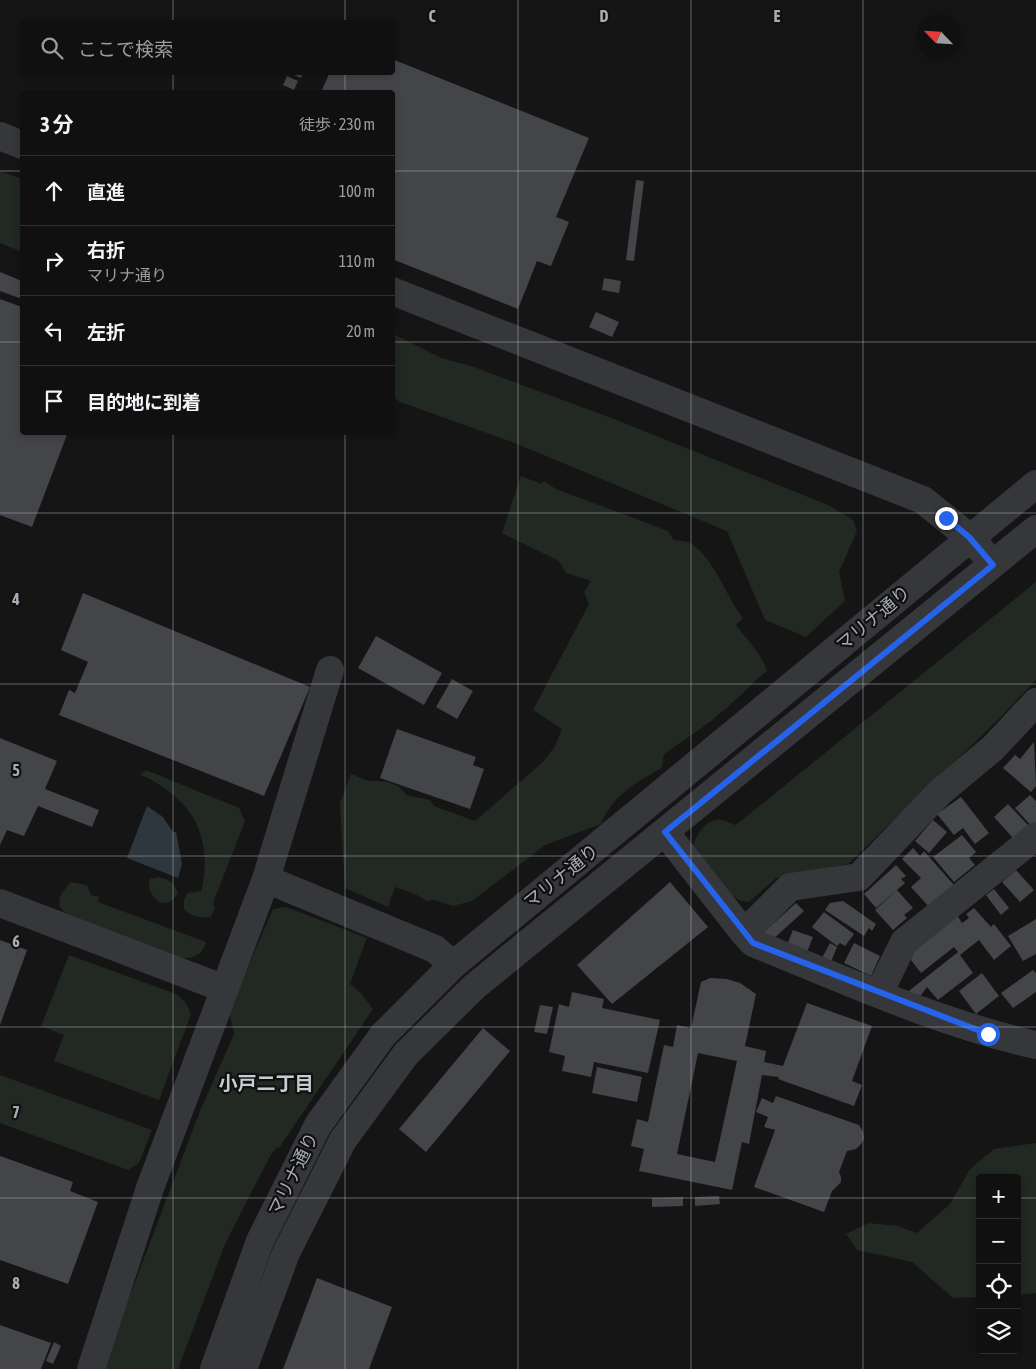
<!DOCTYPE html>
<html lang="ja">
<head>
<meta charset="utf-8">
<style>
	body { margin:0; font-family:"Asap Condensed","Noto Sans JP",sans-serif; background:#1e1e1e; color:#f1f3f6 }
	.controls { position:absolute; right:15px; bottom:15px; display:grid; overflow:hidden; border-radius:5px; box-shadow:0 2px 8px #0003 }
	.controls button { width:45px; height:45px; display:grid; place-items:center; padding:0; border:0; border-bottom:1px solid #303030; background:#101010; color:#f1f3f6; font:25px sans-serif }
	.compass { position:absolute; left:916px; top:15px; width:45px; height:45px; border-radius:50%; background:#101010; box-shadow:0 2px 8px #0003; rotate:295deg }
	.stop { position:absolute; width:15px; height:15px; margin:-11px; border:4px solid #2563eb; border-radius:50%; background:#fff }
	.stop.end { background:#2563eb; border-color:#fff; box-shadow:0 1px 5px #0008 }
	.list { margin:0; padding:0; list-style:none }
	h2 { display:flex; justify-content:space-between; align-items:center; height:65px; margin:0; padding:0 20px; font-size:21px }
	h2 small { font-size:16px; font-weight:400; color:#9c9d9f }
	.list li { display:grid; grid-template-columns:32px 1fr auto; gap:15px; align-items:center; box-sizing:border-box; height:70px; padding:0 20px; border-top:1px solid #303030 }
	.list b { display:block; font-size:19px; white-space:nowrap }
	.list p { margin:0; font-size:16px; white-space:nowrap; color:#9c9d9f }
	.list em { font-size:16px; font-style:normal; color:#9c9d9f }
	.icon { flex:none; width:28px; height:28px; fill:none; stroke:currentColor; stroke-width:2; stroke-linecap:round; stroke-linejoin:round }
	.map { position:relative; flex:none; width:1036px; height:1369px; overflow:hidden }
	.search { position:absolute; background:#101010; box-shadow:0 2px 8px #0003; left:20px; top:20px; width:375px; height:55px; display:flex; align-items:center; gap:12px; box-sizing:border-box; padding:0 18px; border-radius:5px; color:#9c9d9f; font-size:19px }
	.panel { position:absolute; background:#101010; box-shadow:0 2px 8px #0003; left:20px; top:90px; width:375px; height:345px; border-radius:5px }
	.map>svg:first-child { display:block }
	.green { fill:#212922 }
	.water { fill:#2f373e }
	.building { fill:#444549; fill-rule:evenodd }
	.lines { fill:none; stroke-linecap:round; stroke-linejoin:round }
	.minor { stroke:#36373b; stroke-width:28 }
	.route { stroke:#2563eb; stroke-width:6 }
	.grid { fill:none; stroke:#a8abb5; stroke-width:1; stroke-opacity:0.55 }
	.labels { text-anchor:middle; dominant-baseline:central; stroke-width:4.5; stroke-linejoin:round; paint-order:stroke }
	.street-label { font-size:18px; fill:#a8abb5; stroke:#101011 }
	.neighbourhood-label { font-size:19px; font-weight:bold; fill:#c8cbd2; stroke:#101011 }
	.grid-label { font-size:16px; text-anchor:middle; font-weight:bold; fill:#a8abb5; stroke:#101011; stroke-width:4.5; stroke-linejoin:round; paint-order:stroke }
</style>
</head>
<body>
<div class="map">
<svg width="1036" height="1369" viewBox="0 0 1036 1369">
	<rect width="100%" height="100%" fill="#151516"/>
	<path class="green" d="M 0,171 L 22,179 L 22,252 L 0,243 Z
		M 393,334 L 441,358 L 471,366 L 614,419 L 828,505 L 853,520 L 857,531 L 839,572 L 845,601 L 806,637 L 765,620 L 727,531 L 512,442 L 400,402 L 393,397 Z
		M 521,476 L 541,484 L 544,481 L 556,489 L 668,531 L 674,540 C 679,541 686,541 690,543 C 714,557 726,597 743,618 L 736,625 C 747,640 761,653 767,671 C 749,685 736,701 718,715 C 701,730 682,741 664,754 L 662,768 C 636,782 613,795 601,824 L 545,845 L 472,901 L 453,906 L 434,900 L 427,901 L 415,894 L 395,887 L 388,907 L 345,888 L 340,803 L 351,774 C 357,776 364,780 370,781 C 385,781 397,781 406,795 L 430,800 L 434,806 L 475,821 L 543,762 L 555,746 L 562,729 L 533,710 L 589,604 L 584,592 L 591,581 L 566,573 L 559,561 L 502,533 Z
		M 1036,582 L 1036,680 L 999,719 L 848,864 L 776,878 L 749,902 L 738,900 L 735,897 L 726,897 L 691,853 C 695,839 703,818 721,820 C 725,820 732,824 736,825 Z
		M 146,770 L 239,808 L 245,821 L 213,903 L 215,907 L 211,917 C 199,918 192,917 184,909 L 184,900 L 188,893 L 201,891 L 202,888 C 210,849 201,814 167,790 C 158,784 151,778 140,775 Z
		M 158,877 C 169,880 175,882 178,894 L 170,902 L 160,903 C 152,896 147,890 150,879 Z
		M 70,882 L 87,885 L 91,895 L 99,897 L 98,902 L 206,942 C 202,957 192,958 178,959 L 68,918 L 69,914 L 64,912 L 59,906 L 60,896 Z
		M 286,907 L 367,938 L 350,984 L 361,993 L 373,1009 L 279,1148 L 277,1147 L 269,1158 L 225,1244 L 178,1369 L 102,1369 L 200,1111 L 234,1034 L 229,1011 L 273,909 Z
		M 69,955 L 176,994 L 185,1002 L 191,1014 L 159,1100 L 54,1061 L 64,1035 L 41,1026 Z
		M 0,1075 L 152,1130 L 139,1163 L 128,1170 L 0,1123 Z
		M 1036,1143 L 1036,1293 L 1017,1295 L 1017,1178 L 980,1178 L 980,1297 L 953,1298 L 912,1262 L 857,1250 L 846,1234 L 869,1223 L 897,1226 L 917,1233 L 950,1204 L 970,1169 L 994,1149 Z"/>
	<path class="water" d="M 147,806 L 163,817 L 173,832 L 176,832 L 182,864 L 178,878 L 127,858 Z"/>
	<path class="building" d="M 392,59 L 589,138 L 556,217 L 569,222 L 551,266 L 537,261 L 518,309 L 392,259 L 392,92 L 321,92 L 330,72 L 392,72 Z
		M 287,72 L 303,72 L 301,78 Z
		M 287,76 L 298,81 L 294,90 L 283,85 Z
		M 636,180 L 644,181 L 634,261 L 626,260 Z
		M 0,272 L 22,281 L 22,299 L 0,291 Z
		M 604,278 L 621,281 L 619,293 L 602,290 Z
		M 0,299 L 22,307 L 22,432 L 68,432 L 32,527 L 0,515 Z
		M 596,312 L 619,322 L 612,337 L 589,327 Z
		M 83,593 L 310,687 L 264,796 L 59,715 L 69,690 L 75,693 L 88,662 L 61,650 Z
		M 376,636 L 442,673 L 424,705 L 358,668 Z
		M 452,679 L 473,691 L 457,719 L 436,707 Z
		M 397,729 L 476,757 L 473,765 L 484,769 L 470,809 L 380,778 Z
		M 0,738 L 57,761 L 45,789 L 99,810 L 92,827 L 38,806 L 24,836 L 7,830 L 0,845 Z
		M 1034,742 L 1036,786 L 1031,792 L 1003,768 L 1015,755 L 1020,759 Z
		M 1030,795 L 1036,801 L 1036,825 L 1033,828 L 1015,808 Z
		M 961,797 L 989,833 L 975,844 L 963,828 L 954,835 L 937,814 Z
		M 1008,804 L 1028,825 L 1013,838 L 994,817 Z
		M 933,820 L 947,832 L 929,853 L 915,841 Z
		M 962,835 L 976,852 L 969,858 L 975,865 L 954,882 L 933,857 Z
		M 913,848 L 920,856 L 924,851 L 954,885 L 929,907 L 911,887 L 921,878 L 902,859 Z
		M 896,865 L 906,876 L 901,879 L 905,883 L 876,908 L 864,894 Z
		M 1016,870 L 1034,890 L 1020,902 L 1002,882 Z
		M 670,882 L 708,927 L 612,1004 L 577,965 Z
		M 994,889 L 1009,908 L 1001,915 L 986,895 Z
		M 897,890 L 913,908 L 904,915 L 907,918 L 893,930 L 875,910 Z
		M 843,901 L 876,924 L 872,931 L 869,928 L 864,936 L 825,910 L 830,903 Z
		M 796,903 L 804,911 L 771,941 L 763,933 Z
		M 974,908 L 991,927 L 994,924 L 1011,946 L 994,960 L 979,940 L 960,955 L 973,973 L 938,1000 L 927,987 L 918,999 L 905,994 L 958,952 L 954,947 L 921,973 L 907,955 L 957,915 L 962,923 L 969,918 L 966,914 Z
		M 824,912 L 854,934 L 845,946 L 840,943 L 837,946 L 812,927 Z
		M 1036,919 L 1036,954 L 1023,961 L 1008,936 Z
		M 793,930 L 813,937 L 806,955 L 786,947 Z
		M 0,940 L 27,950 L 0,1025 Z
		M 830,943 L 837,947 L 831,962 L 822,958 Z
		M 854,943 L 880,956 L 871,976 L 844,963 Z
		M 1033,970 L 1036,973 L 1036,992 L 1013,1008 L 1001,993 Z
		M 982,973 L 999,996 L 976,1014 L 959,991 Z
		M 710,978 L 727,979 L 740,983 L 756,994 L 745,1046 L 766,1051 L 764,1062 L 783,1066 L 807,1003 L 872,1026 L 852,1081 L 862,1085 L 854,1106 L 778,1079 L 779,1077 L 762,1075 L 749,1144 L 742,1142 L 732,1190 L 639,1171 L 644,1149 L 631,1146 L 637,1119 L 648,1122 L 664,1045 L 673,1047 L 677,1025 L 691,1028 L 701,982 ZM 698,1053 L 737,1061 L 715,1162 L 677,1154 Z
		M 572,992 L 604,999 L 602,1008 L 660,1020 L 648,1073 L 594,1062 L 591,1077 L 562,1071 L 565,1056 L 549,1052 L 559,1004 L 569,1007 Z
		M 540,1005 L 553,1007 L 547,1034 L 534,1032 Z
		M 483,1028 L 510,1051 L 426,1152 L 399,1129 Z
		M 597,1067 L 642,1077 L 637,1102 L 592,1093 Z
		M 776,1096 L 859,1125 L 863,1132 L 864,1138 L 861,1144 L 856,1149 L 847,1151 L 839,1172 L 841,1177 L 841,1182 L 832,1191 L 824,1212 L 754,1187 L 775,1130 L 764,1127 L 768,1117 L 756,1112 L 762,1098 L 773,1103 Z
		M 0,1156 L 73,1182 L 70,1191 L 98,1202 L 68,1284 L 0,1260 Z
		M 719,1196 L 720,1204 L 695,1206 L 695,1197 Z
		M 683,1197 L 683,1206 L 652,1207 L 652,1198 Z
		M 317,1278 L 392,1307 L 369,1369 L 283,1369 Z
		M 0,1325 L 51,1343 L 41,1369 L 0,1369 Z
		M 54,1342 L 61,1346 L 53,1364 L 46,1361 Z"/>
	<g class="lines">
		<path class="minor" d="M 0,136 L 22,145
			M 392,291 L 923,500 L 969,537 L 981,550
			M 665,832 L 744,933 L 790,887 L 859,877 L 939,793 L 993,748 L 1036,702
			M 266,879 L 435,949 L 453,965
			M 0,903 L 225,989
			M 744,933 L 753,943 C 845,980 938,1023 1036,1045
			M 879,993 L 904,942 L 1036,836
			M 91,1369 L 150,1188 L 266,879 L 330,670
			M 214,1369 L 260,1241 L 318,1125 L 383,1035 L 453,965 L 1036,484
			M 243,1369 L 286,1253 L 343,1140 L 406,1054 L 474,987 L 1036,529"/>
	</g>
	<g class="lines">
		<path class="route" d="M 946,518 L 969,537 L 993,565 L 665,832 L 753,943 L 988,1034"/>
	</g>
	<path class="grid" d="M 173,0 L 173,22M 345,0 L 345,22M 518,0 L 518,1369M 691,0 L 691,1369M 863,0 L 863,1369M 173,72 L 173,92M 345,72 L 345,92M 0,171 L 22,171M 392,171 L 1036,171M 0,342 L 22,342M 392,342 L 1036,342M 173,432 L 173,1369M 345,432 L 345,1369M 0,513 L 1036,513M 0,684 L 1036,684M 0,856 L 1036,856M 0,1027 L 1036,1027M 0,1198 L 980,1198M 1017,1198 L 1036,1198"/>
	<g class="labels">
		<g class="street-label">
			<text transform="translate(873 618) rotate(-40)">マリナ通り</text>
			<text transform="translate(561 876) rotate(-39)">マリナ通り</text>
			<text transform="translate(293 1174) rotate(-64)">マリナ通り</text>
		</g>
		<g class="neighbourhood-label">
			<text x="266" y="1083">小戸二丁目</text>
		</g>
	</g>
	<g class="grid-label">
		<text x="432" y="22">C</text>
		<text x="604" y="22">D</text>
		<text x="777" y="22">E</text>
		<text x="16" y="605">4</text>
		<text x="16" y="776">5</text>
		<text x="16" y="947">6</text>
		<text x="16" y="1118">7</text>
		<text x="16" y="1289">8</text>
	</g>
</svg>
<div class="controls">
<button>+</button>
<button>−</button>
<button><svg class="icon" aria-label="locate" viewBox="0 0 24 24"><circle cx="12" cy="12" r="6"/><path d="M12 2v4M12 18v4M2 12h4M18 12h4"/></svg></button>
<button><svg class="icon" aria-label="layers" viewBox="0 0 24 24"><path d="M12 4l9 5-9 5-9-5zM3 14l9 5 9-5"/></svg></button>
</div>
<svg class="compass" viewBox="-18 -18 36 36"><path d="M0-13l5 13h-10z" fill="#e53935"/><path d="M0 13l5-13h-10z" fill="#9c9d9f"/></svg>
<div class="stop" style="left:988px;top:1034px"></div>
<div class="stop end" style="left:946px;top:518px"></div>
<div class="search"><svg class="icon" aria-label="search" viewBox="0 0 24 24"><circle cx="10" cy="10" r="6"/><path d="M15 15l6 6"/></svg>ここで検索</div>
<section class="panel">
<h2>3 分<small>徒歩 · 230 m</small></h2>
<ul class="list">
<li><svg class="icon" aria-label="ahead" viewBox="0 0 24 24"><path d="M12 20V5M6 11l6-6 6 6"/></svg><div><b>直進</b></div><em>100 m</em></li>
<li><svg class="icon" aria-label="right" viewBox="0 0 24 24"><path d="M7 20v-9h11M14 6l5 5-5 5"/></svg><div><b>右折</b><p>マリナ通り</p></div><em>110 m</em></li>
<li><svg class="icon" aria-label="left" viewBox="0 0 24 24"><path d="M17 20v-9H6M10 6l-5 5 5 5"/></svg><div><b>左折</b></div><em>20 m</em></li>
<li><svg class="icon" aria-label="arrive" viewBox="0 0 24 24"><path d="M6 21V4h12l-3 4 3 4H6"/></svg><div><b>目的地に到着</b></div></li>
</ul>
</section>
</div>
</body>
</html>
